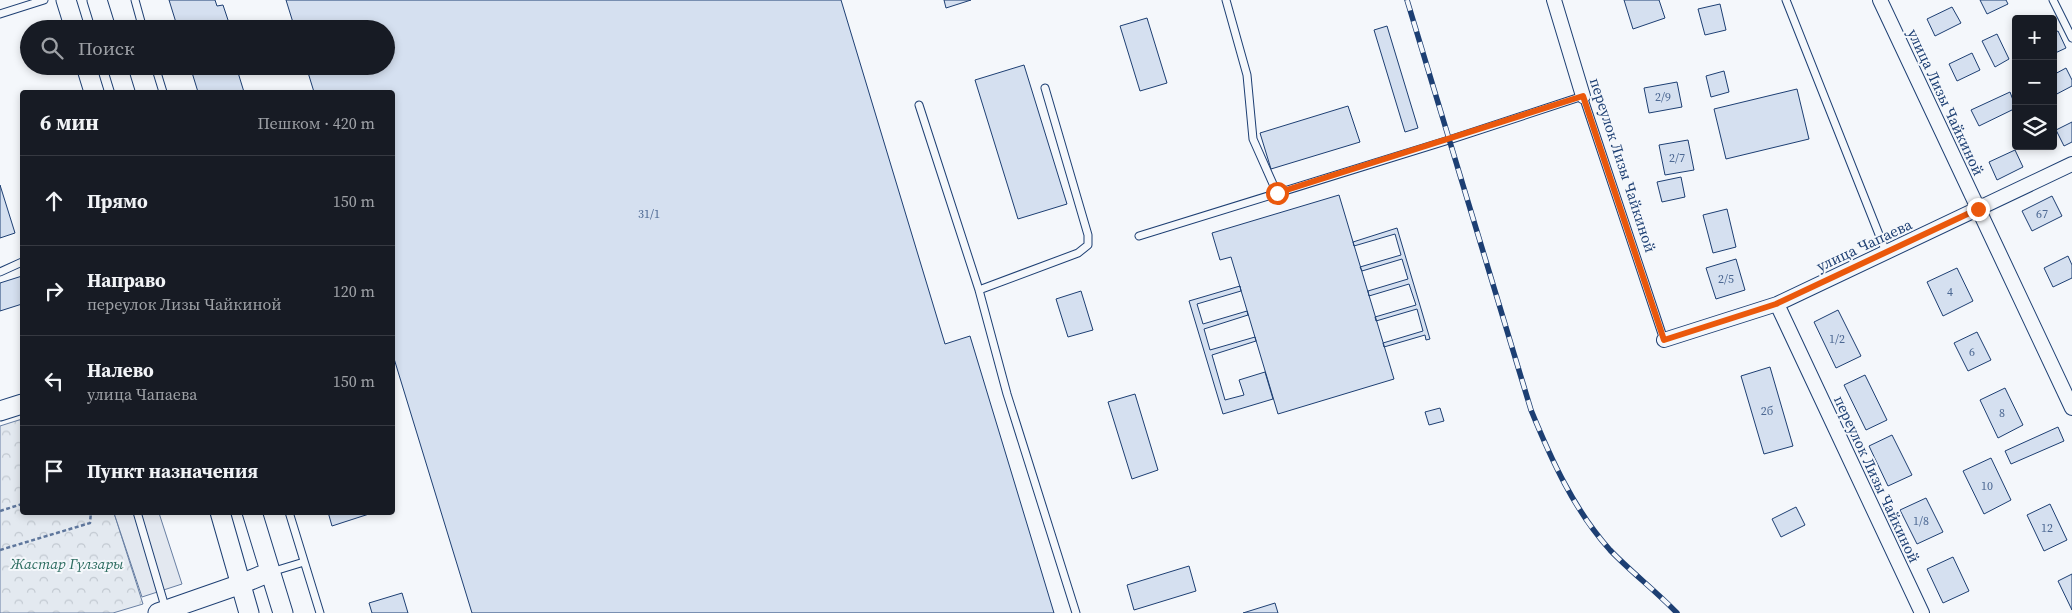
<!DOCTYPE html>
<html lang="ru">
<head>
<meta charset="utf-8">
<style>
	body { margin:0; font-family:"Source Serif 4",serif; background:#242831; color:#f1f3f6 }
	.controls { position:absolute; right:15px; top:15px; display:grid; overflow:hidden; border-radius:5px; box-shadow:0 2px 8px #0003 }
	.controls button { width:45px; height:45px; display:grid; place-items:center; padding:0; border:0; border-bottom:1px solid #363941; background:#171b24; color:#f1f3f6; font:25px sans-serif }
	.stop { position:absolute; width:15px; height:15px; margin:-11px; border:4px solid #ea580c; border-radius:50%; background:#fff }
	.stop.end { background:#ea580c; border-color:#fff; box-shadow:0 1px 5px #0008 }
	.list { margin:0; padding:0; list-style:none }
	h2 { display:flex; justify-content:space-between; align-items:center; height:65px; margin:0; padding:0 20px; font-size:21px }
	h2 small { font-size:16px; font-weight:400; color:#9ea1a6 }
	.list li { display:grid; grid-template-columns:32px 1fr auto; gap:15px; align-items:center; box-sizing:border-box; height:90px; padding:0 20px; border-top:1px solid #363941 }
	.list b { display:block; font-size:19px; white-space:nowrap }
	.list p { margin:0; font-size:16px; white-space:nowrap; color:#9ea1a6 }
	.list em { font-size:16px; font-style:normal; color:#9ea1a6 }
	.icon { flex:none; width:28px; height:28px; fill:none; stroke:currentColor; stroke-width:2; stroke-linecap:round; stroke-linejoin:round }
	.map { position:relative; flex:none; width:2072px; height:613px; overflow:hidden }
	.search { position:absolute; background:#171b24; box-shadow:0 2px 8px #0003; left:20px; top:20px; width:375px; height:55px; display:flex; align-items:center; gap:12px; box-sizing:border-box; padding:0 18px; border-radius:28px; color:#9ea1a6; font-size:19px }
	.panel { position:absolute; background:#171b24; box-shadow:0 2px 8px #0003; left:20px; top:90px; width:375px; height:425px; border-radius:5px }
	.map>svg:first-child { display:block }
	.park { fill:url(#park-crowns); stroke:#687fa3 }
	.parking { fill:#e3e8f0; stroke:#687fa3 }
	.building { fill:#d5e0f0; stroke:#1d3f73 }
	.lines { fill:none; stroke-linecap:round; stroke-linejoin:round }
	.lane-casing { stroke:#1d3f73; stroke-width:9 }
	.street-casing { stroke:#1d3f73; stroke-width:16 }
	.secondary-casing { stroke:#1d3f73; stroke-width:21 }
	.path { stroke:#5e769c; stroke-width:2.5; stroke-dasharray:4 2.5; stroke-linecap:butt }
	.lane { stroke:#f4f7fb; stroke-width:7 }
	.street { stroke:#f4f7fb; stroke-width:14 }
	.secondary { stroke:#f4f7fb; stroke-width:19 }
	.rail-casing { stroke:#1d3f73; stroke-width:5.5 }
	.rail { stroke:#f4f7fb; stroke-width:4; stroke-dasharray:11; stroke-linecap:butt }
	.route { stroke:#ea580c; stroke-width:6 }
	.labels { text-anchor:middle; dominant-baseline:central; stroke-width:4; stroke-linejoin:round; paint-order:stroke }
	.number-label { font-size:12px; fill:#4b6792 }
	.street-label { font-size:15px; fill:#1d3f73; stroke:#f4f7fb }
	.park-label { font-size:15px; font-style:italic; fill:#2c6c60; stroke:#f4f7fb }
</style>
</head>
<body>
<div class="map">
<svg width="2072" height="613" viewBox="0 0 2072 613">
	<defs>
		<pattern id="park-crowns" width="20" height="18" patternUnits="userSpaceOnUse" patternTransform="scale(1.25)"><rect width="20" height="18" fill="#e3e9f0"/><path d="M2 6a3 3 0 1 1 6 0M12 15a3 3 0 1 1 6 0" fill="none" stroke="#c2c9d1"/></pattern>
	</defs>
	<rect width="100%" height="100%" fill="#f4f7fb"/>
	<path class="park" d="M 22,419 L 22,512 L 114,513 L 143,604 L 113,613 L 0,613 L 0,426 Z"/>
	<path class="parking" d="M 114,513 L 159,513 L 182,584 L 142,597 Z"/>
	<path class="building" d="M 169,0 L 215,0 L 217,6 L 223,5 L 231,29 L 178,29 Z
		M 286,0 L 841,0 L 945,344 L 970,336 L 1054,613 L 472,613 L 392,352 L 392,92 L 314,92 L 306,66 L 386,66 L 386,29 L 295,29 Z
		M 944,0 L 971,0 L 946,8 Z
		M 1624,0 L 1659,0 L 1665,18 L 1633,29 Z
		M 1980,0 L 2006,0 L 2008,4 L 1987,14 Z
		M 1720,4 L 1726,30 L 1705,35 L 1698,9 Z
		M 1952,7 L 1961,23 L 1935,36 L 1927,19 Z
		M 1147,18 L 1167,83 L 1140,91 L 1120,26 Z
		M 1387,26 L 1418,128 L 1405,132 L 1374,30 Z
		M 2058,31 L 2066,48 L 2053,54 L 2053,33 Z
		M 1997,34 L 2009,59 L 1995,67 L 1982,41 Z
		M 1972,53 L 1980,70 L 1957,81 L 1949,64 Z
		M 1024,65 L 1067,204 L 1018,219 L 975,80 Z
		M 190,66 L 236,66 L 244,92 L 198,92 Z
		M 2066,68 L 2072,80 L 2072,86 L 2053,96 L 2053,75 Z
		M 1724,71 L 1729,92 L 1711,97 L 1706,76 Z
		M 1677,82 L 1682,107 L 1649,113 L 1644,88 Z
		M 1797,89 L 1809,139 L 1726,159 L 1714,109 Z
		M 2010,92 L 2016,108 L 1979,126 L 1971,110 Z
		M 1348,106 L 1360,142 L 1271,169 L 1260,133 Z
		M 2072,122 L 2072,142 L 2064,146 L 2056,130 Z
		M 1688,140 L 1694,170 L 1665,175 L 1659,145 Z
		M 2015,150 L 2023,167 L 1997,180 L 1989,162 Z
		M 1681,177 L 1685,197 L 1662,202 L 1657,182 Z
		M 0,185 L 15,233 L 0,238 Z
		M 1339,195 L 1394,379 L 1278,414 L 1231,257 L 1220,260 L 1212,233 Z
		M 2052,196 L 2062,216 L 2032,231 L 2022,211 Z
		M 1727,209 L 1736,247 L 1713,253 L 1703,215 Z
		M 1397,228 L 1430,339 L 1426,340 L 1425,335 L 1384,347 L 1383,343 L 1423,331 L 1417,309 L 1376,321 L 1375,317 L 1416,305 L 1409,284 L 1369,296 L 1368,291 L 1408,279 L 1402,259 L 1362,271 L 1360,267 L 1401,255 L 1395,234 L 1354,246 L 1353,242 Z
		M 2068,256 L 2072,265 L 2072,278 L 2053,287 L 2044,268 Z
		M 1736,259 L 1745,290 L 1716,299 L 1706,268 Z
		M 1957,268 L 1973,301 L 1943,316 L 1927,282 Z
		M 22,276 L 22,304 L 0,311 L 0,283 Z
		M 1240,286 L 1241,291 L 1197,304 L 1203,324 L 1247,311 L 1248,315 L 1204,329 L 1210,350 L 1255,337 L 1256,341 L 1212,355 L 1225,400 L 1244,395 L 1239,380 L 1265,372 L 1273,399 L 1223,414 L 1189,301 Z
		M 1081,291 L 1093,330 L 1068,337 L 1056,299 Z
		M 1838,310 L 1861,356 L 1836,368 L 1814,322 Z
		M 1977,332 L 1991,360 L 1968,371 L 1954,343 Z
		M 1770,367 L 1793,446 L 1764,454 L 1741,376 Z
		M 1865,375 L 1887,420 L 1866,430 L 1844,385 Z
		M 2005,388 L 2023,425 L 1998,438 L 1980,400 Z
		M 1135,394 L 1158,470 L 1132,479 L 1108,402 Z
		M 1440,408 L 1444,421 L 1429,425 L 1425,412 Z
		M 2058,427 L 2064,441 L 2011,464 L 2005,451 Z
		M 1892,435 L 1912,475 L 1888,486 L 1869,446 Z
		M 1991,458 L 2011,500 L 1984,514 L 1963,471 Z
		M 1926,498 L 1943,532 L 1917,544 L 1900,510 Z
		M 2050,504 L 2067,540 L 2044,551 L 2027,515 Z
		M 1796,507 L 1805,525 L 1781,537 L 1772,519 Z
		M 328,512 L 372,512 L 372,513 L 332,526 Z
		M 1953,557 L 1969,591 L 1943,603 L 1927,569 Z
		M 1189,566 L 1196,591 L 1134,610 L 1127,585 Z
		M 2072,574 L 2072,610 L 2058,581 Z
		M 402,593 L 408,613 L 372,613 L 369,603 Z
		M 1275,603 L 1278,613 L 1243,613 Z"/>
	<g class="lines">
		<defs>
			<path id="lane" d="M 135,0 L 143,29
				M 1226,0 L 1247,75 L 1253,139 L 1277,193
				M 1786,0 L 1886,252
				M 2053,0 L 2072,38
				M 0,14 L 44,0
				M 155,66 L 163,92
				M 919,105 L 979,290 L 1007,394 L 1076,613
				M 1139,236 L 1449,140 L 1583,96 L 1664,340
				M 0,272 L 22,262
				M 979,290 L 1078,253 L 1088,245 L 1088,235 L 1045,88
				M 137,512 L 166,610
				M 289,512 L 320,613
				M 271,572 L 304,562"/>
			<path id="street" d="M 1554,0 L 1583,96
				M 1880,0 L 2072,408
				M 1777,304 L 1922,613
				M 1664,340 L 1777,304 L 2072,164"/>
			<path id="secondary" d="M 66,0 L 75,29
				M 97,0 L 106,29
				M 86,66 L 94,92
				M 117,66 L 125,92
				M 0,411 L 22,404
				M 220,512 L 249,613
				M 252,512 L 283,613
				M 158,613 L 241,584 L 270,572"/>
		</defs>
		<use href="#lane" class="lane-casing"/>
		<use href="#street" class="street-casing"/>
		<use href="#secondary" class="secondary-casing"/>
		<path class="path" d="M 0,511 L 22,504
			M 0,550 L 90,523 L 91,512"/>
		<use href="#lane" class="lane"/>
		<use href="#street" class="street"/>
		<use href="#secondary" class="secondary"/>
		<defs>
			<path id="rail" d="M 1407,0 L 1531,410 C 1551,459 1574,510 1610,550 C 1631,572 1656,591 1677,613"/>
		</defs>
		<use href="#rail" class="rail-casing"/>
		<use href="#rail" class="rail"/>
	</g>
	<g class="lines">
		<path class="route" d="M 1277,193 L 1583,96 L 1664,340 L 1776,304 L 1978,209"/>
	</g>
	<g class="labels">
		<g class="number-label">
			<text x="1663" y="97">2/9</text>
			<text x="1677" y="158">2/7</text>
			<text x="649" y="214">31/1</text>
			<text x="2042" y="214">67</text>
			<text x="1726" y="279">2/5</text>
			<text x="1950" y="292">4</text>
			<text x="1837" y="339">1/2</text>
			<text x="1972" y="352">6</text>
			<text x="1767" y="411">2б</text>
			<text x="2002" y="413">8</text>
			<text x="1987" y="486">10</text>
			<text x="1921" y="521">1/8</text>
			<text x="2047" y="528">12</text>
		</g>
		<g class="street-label">
			<text transform="translate(1946 102) rotate(65)">улица Лизы Чайкиной</text>
			<text transform="translate(1623 165) rotate(72)">переулок Лизы Чайкиной</text>
			<text transform="translate(1864 245) rotate(-25)">улица Чапаева</text>
			<text transform="translate(1877 479) rotate(65)">переулок Лизы Чайкиной</text>
		</g>
		<g class="park-label">
			<text x="67" y="563">Жастар Гүлзары</text>
		</g>
	</g>
</svg>
<div class="controls">
<button>+</button>
<button>−</button>
<button><svg class="icon" aria-label="layers" viewBox="0 0 24 24"><path d="M12 4l9 5-9 5-9-5zM3 14l9 5 9-5"/></svg></button>
</div>
<div class="stop" style="left:1277px;top:193px"></div>
<div class="stop end" style="left:1978px;top:209px"></div>
<div class="search"><svg class="icon" aria-label="search" viewBox="0 0 24 24"><circle cx="10" cy="10" r="6"/><path d="M15 15l6 6"/></svg>Поиск</div>
<section class="panel">
<h2>6 мин<small>Пешком · 420 m</small></h2>
<ul class="list">
<li><svg class="icon" aria-label="ahead" viewBox="0 0 24 24"><path d="M12 20V5M6 11l6-6 6 6"/></svg><div><b>Прямо</b></div><em>150 m</em></li>
<li><svg class="icon" aria-label="right" viewBox="0 0 24 24"><path d="M7 20v-9h11M14 6l5 5-5 5"/></svg><div><b>Направо</b><p>переулок Лизы Чайкиной</p></div><em>120 m</em></li>
<li><svg class="icon" aria-label="left" viewBox="0 0 24 24"><path d="M17 20v-9H6M10 6l-5 5 5 5"/></svg><div><b>Налево</b><p>улица Чапаева</p></div><em>150 m</em></li>
<li><svg class="icon" aria-label="arrive" viewBox="0 0 24 24"><path d="M6 21V4h12l-3 4 3 4H6"/></svg><div><b>Пункт назначения</b></div></li>
</ul>
</section>
</div>
</body>
</html>
